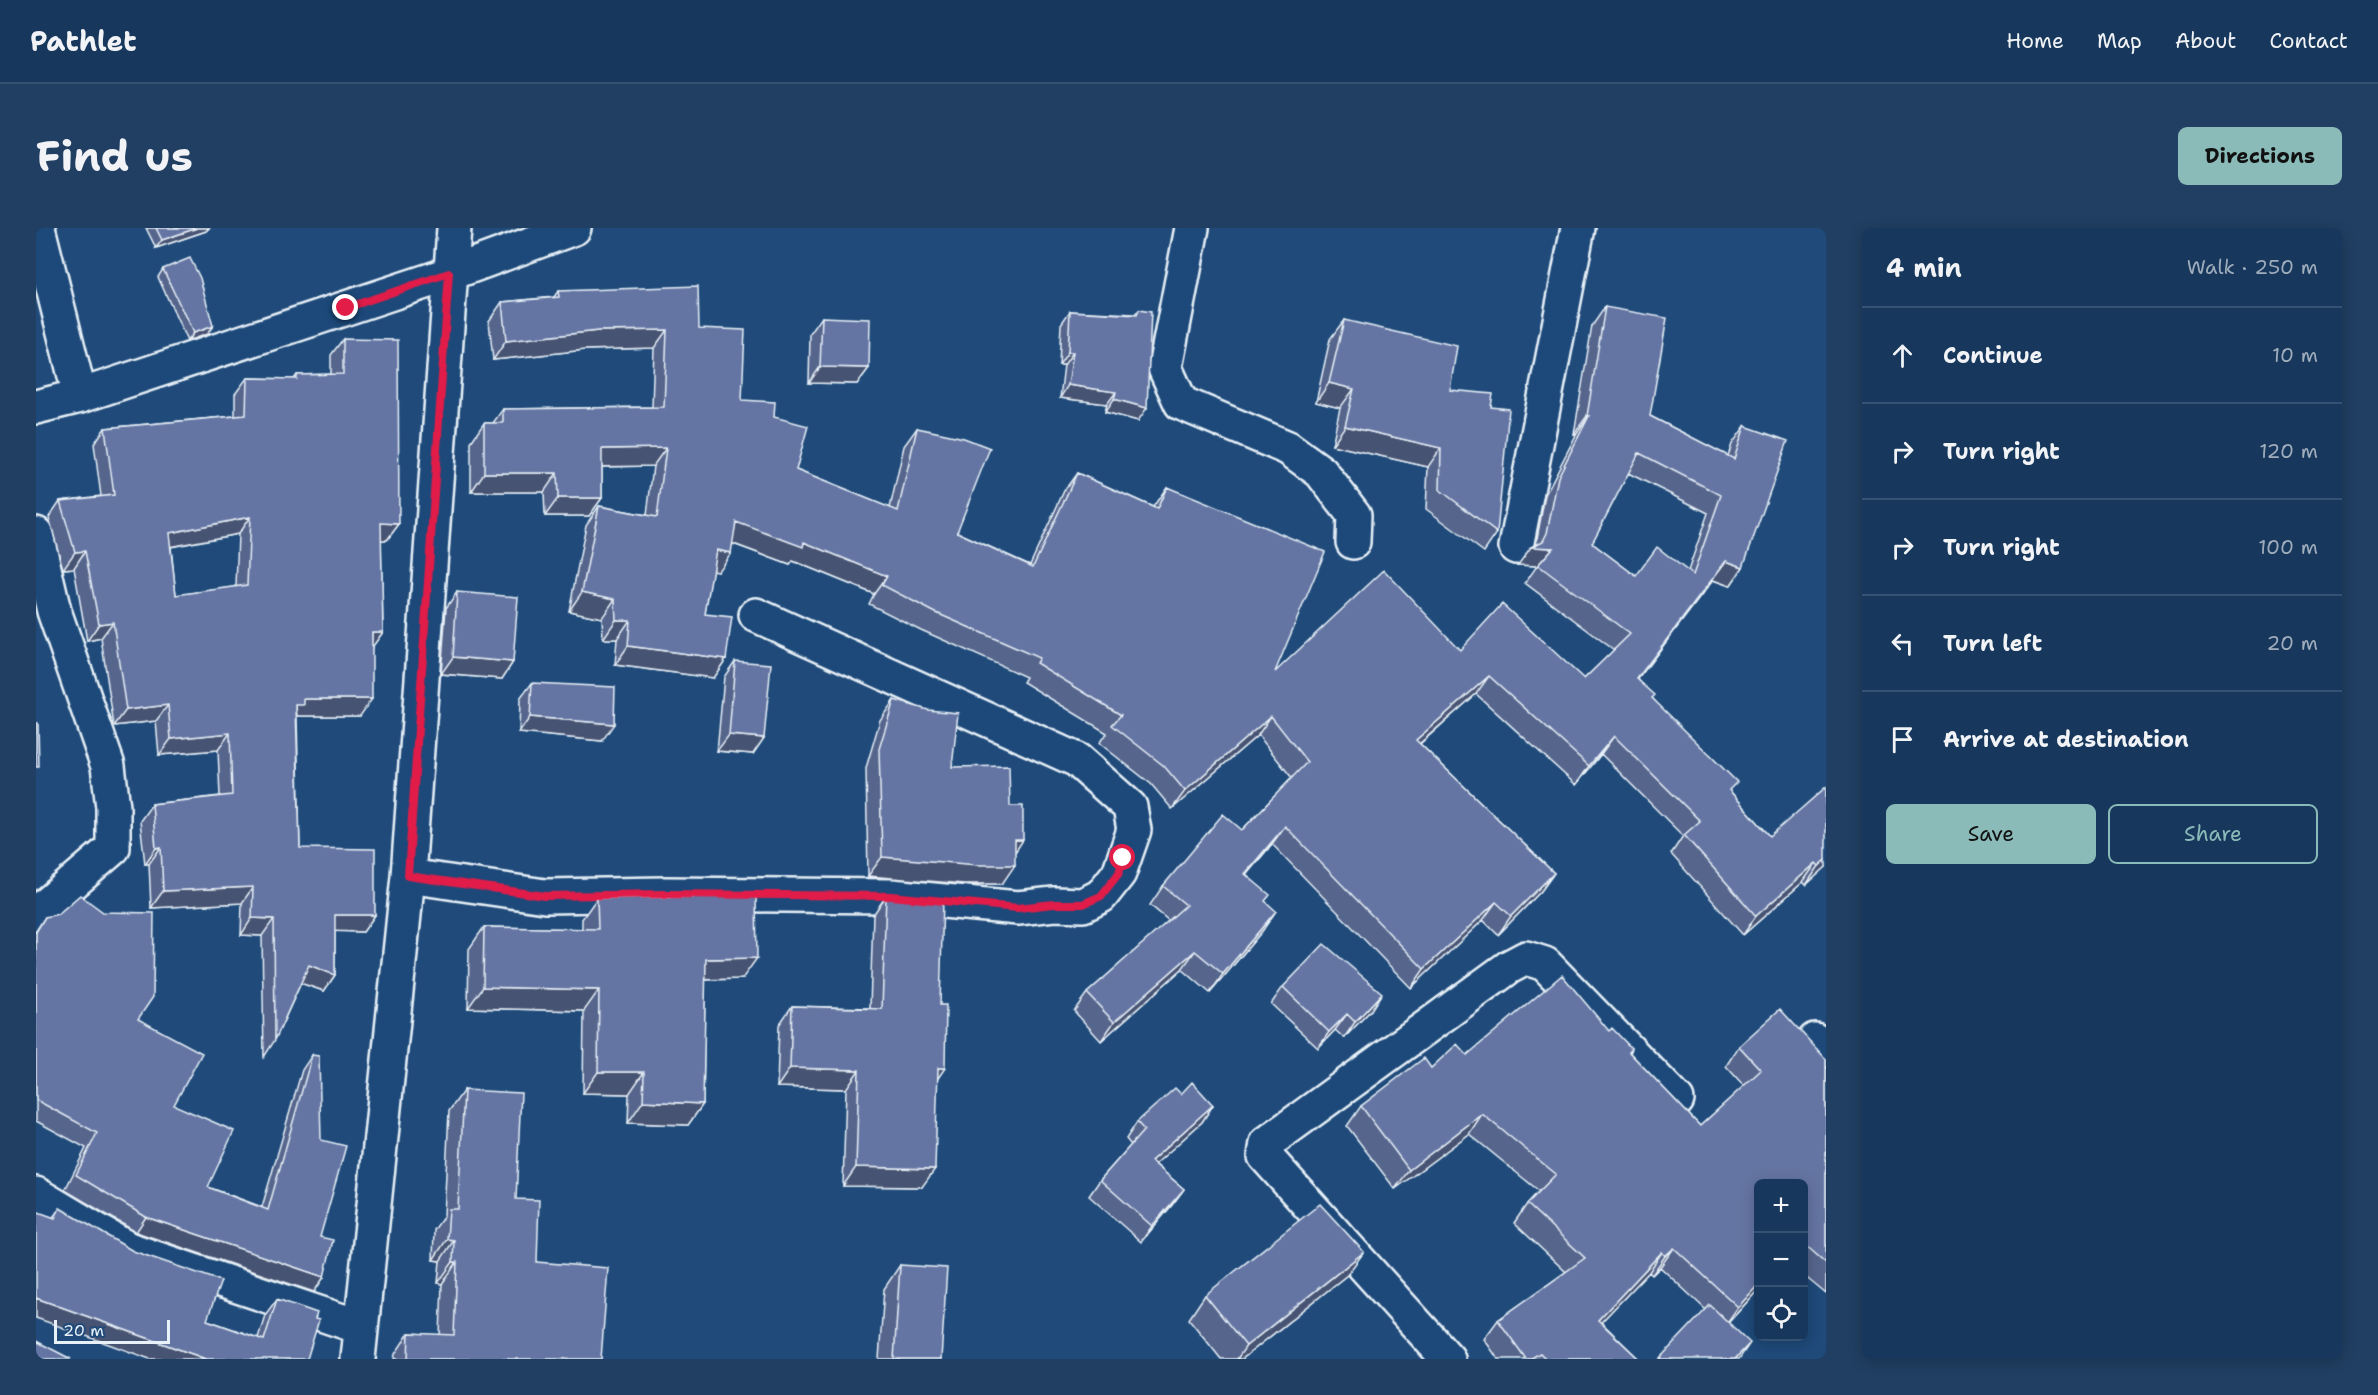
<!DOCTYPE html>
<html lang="en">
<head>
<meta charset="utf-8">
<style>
	body { margin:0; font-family:"Shantell Sans",sans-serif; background:#203f62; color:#f1f3f6 }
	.controls { position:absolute; right:18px; bottom:18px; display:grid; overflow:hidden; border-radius:9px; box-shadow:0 3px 15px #0003 }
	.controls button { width:54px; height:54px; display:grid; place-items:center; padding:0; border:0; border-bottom:2px solid #365272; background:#17385c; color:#f1f3f6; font:30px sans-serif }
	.scale { position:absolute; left:18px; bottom:15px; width:116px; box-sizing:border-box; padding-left:6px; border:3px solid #e8f1f8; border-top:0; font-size:16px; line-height:21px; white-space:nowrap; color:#e8f1f8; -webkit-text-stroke:4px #1f4a7a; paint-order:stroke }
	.stop { position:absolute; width:18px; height:18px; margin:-14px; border:4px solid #e11d48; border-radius:50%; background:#fff }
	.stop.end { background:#e11d48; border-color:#fff; box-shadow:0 2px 6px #0008 }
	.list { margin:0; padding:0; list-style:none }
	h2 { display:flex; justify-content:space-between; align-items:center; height:78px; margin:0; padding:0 24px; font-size:26px }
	h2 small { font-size:20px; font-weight:400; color:#9eacbb }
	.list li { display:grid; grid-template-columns:39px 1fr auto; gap:18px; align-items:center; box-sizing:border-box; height:96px; padding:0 24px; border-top:2px solid #365272 }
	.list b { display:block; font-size:22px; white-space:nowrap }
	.list em { font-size:20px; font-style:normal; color:#9eacbb }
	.actions { display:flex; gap:12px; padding:18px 24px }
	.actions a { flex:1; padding:14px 0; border:2px solid #8bbbb9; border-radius:9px; text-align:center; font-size:21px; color:#8bbbb9 }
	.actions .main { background:#8bbbb9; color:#111 }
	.icon { flex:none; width:33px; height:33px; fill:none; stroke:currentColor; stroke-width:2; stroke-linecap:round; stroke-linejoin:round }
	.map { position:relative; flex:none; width:1790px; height:1131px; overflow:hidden; border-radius:9px }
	header { display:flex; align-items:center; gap:36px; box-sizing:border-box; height:84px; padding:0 30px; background:#17385c; border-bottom:2px solid #365272 }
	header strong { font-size:28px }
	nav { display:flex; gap:33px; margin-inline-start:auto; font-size:21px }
	.intro { display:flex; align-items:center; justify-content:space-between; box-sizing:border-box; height:144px; padding:0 36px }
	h1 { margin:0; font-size:42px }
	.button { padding:15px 27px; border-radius:9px; background:#8bbbb9; color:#111; font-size:21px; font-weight:700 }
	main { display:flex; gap:36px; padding:0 36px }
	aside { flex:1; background:#17385c; border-radius:9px; box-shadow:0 3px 15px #0003 }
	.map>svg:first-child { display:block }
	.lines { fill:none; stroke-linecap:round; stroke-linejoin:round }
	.minor-casing { stroke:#e8f1f8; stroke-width:38 }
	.minor { stroke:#1f4a7a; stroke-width:33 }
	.wall { fill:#57658c; stroke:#e8f1f8; stroke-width:1.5; fill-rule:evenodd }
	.shaded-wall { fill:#475272; stroke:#e8f1f8; stroke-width:1.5 }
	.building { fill:#6575a3; stroke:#e8f1f8; stroke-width:1.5; fill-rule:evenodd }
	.route { stroke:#e11d48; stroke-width:8 }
</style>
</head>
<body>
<header>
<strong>Pathlet</strong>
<nav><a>Home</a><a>Map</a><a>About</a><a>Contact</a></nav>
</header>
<div class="intro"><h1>Find us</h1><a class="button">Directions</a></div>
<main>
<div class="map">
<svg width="1790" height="1131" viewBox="0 0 1790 1131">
	<rect width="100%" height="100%" fill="#1f4a7a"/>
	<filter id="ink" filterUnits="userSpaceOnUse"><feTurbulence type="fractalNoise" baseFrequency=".0167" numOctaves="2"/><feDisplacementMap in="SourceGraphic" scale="12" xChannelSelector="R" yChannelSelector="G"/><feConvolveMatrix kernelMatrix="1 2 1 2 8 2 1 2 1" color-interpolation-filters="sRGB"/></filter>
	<g filter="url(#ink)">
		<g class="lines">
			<defs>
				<path id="minor" d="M 2,0 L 44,168
					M 1156,0 L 1129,140 L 1145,175 L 1252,220 L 1285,244 L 1318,287 L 1317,314
					M 0,179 L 44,168 L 413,46 L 538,0
					M 0,306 L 18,383 L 72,538 L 77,579 L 77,620 L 0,686
					M 1480,319 L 1542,0
					M 372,648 L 509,668 L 629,666 L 855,668 L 982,680 L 1018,676 L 1047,677 L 1065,668 L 1083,645 L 1098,602 L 1094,579 L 1041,532 L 720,387
					M 1779,812 L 1790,822
					M 0,966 L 92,1021 L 324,1099
					M 322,1131 L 372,648 L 418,0
					M 1412,1131 L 1229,928 L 1231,915 L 1473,739 L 1490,730 L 1509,736 L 1641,872"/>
			</defs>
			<use href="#minor" class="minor-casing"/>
			<use href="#minor" class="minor"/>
		</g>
		<path class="wall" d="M 110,0 L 173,0 L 170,3 L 120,20 Z
			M 127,41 L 171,106 L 151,113 L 122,49 Z
			M 522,63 L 663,100 L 706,172 L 738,189 L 760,242 L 854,280 L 868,218 L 881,200 L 921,304 L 994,337 L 1028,263 L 1041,245 L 1117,279 L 1131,259 L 1239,444 L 1424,422 L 1548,451 L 1578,422 L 1489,355 L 1501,338 L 1482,337 L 1500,316 L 1509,267 L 1540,207 L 1538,206 L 1556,98 L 1569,79 L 1614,188 L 1692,228 L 1696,216 L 1709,198 L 1707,339 L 1694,358 L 1677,352 L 1602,451 L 1617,471 L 1694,563 L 1734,608 L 1790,639 L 1770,657 L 1767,654 L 1707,707 L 1635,626 L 1647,608 L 1565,526 L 1540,557 L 1440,466 L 1384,516 L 1518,645 L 1505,663 L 1462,707 L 1447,692 L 1375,760 L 1236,616 L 1210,647 L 1229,674 L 1227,702 L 1174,765 L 1146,741 L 1065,813 L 1038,783 L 1051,765 L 1133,693 L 1114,677 L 1127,658 L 1206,602 L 1256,550 L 1222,507 L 1136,581 L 1115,556 L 1063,515 L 1071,505 L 987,454 L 990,449 L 885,402 L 833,376 L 838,366 L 757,333 L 754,337 L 697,316 L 682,343 L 676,342 L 669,386 L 690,431 L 677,450 L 579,437 L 581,411 L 567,411 L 566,390 L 533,383 L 550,297 L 563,278 L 611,287 L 617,238 L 566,239 L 566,270 L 553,288 L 509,288 L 508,264 L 435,264 L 435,214 L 448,195 L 457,195 L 467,181 L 616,179 L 618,120 L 549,122 L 457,132 L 453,93 L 466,74 L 518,69 ZM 1592,245 L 1672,285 L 1652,343 L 1600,348 L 1556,315 Z
			M 1103,82 L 1102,193 L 1069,184 L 1071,176 L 1024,170 L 1028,137 L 1023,137 L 1025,96 L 1034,83 L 1099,86 Z
			M 786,89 L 833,140 L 821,156 L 773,155 L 774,106 Z
			M 1308,92 L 1414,162 L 1455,179 L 1461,305 L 1448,324 L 1390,281 L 1392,239 L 1296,217 L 1304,180 L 1280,174 L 1294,111 Z
			M 307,111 L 363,296 L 351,312 L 345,312 L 347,404 L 336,419 L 324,488 L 261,488 L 264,620 L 339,687 L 327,704 L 299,703 L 299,747 L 288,763 L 265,755 L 239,812 L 228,829 L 226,708 L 205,707 L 206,675 L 115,680 L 113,636 L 109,636 L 104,593 L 116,576 L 184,568 L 182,522 L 123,527 L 120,493 L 78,498 L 65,410 L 51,413 L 38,340 L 27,341 L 13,289 L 24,273 L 65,268 L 58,216 L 69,200 L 199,188 L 199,166 L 211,150 L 258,151 L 261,147 L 295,146 L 295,127 ZM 202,306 L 200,359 L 140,367 L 135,319 Z
			M 421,364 L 477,434 L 466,451 L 405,446 L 410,380 Z
			M 699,433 L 728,510 L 717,526 L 681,523 L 688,449 Z
			M 496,455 L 566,513 L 483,505 L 484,471 Z
			M 858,472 L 916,539 L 974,578 L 966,656 L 928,656 L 832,648 L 830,540 L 844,492 Z
			M 850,668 L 901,851 L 886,959 L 807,958 L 810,861 L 741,859 L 743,797 L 756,778 L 834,780 L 837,687 Z
			M 561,670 L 706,751 L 669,752 L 667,876 L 652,897 L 592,895 L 593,866 L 547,865 L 548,783 L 432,780 L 433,721 L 448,699 L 546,701 L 546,691 Z
			M 9,689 L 102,791 L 172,959 L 226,979 L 266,842 L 276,827 L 284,1009 L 288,1049 L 278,1064 L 100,1004 L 29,962 L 50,920 L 0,893 L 0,703 Z
			M 1247,759 L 1335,782 L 1308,810 L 1299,802 L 1282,820 L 1235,776 Z
			M 1573,803 L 1596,821 L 1594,825 L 1664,898 L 1708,858 L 1690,838 L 1703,818 L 1790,831 L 1790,1066 L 1767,1047 L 1767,956 L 1722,1062 L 1693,1094 L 1670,1082 L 1624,1039 L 1616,1047 L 1613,1044 L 1565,1094 L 1603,1131 L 1462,1131 L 1448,1111 L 1462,1092 L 1530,1044 L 1478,995 L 1491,976 L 1503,963 L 1433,906 L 1359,961 L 1311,898 L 1325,878 L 1395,840 L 1431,827 Z
			M 428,862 L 480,971 L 501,1034 L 565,1131 L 358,1131 L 359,1126 L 373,1105 L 404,1107 L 406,1056 L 402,1055 L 404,1033 L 397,1032 L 398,1002 L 408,988 L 413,883 Z
			M 1145,866 L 1177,877 L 1166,894 L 1119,936 L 1148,961 L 1136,977 L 1105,1014 L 1053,968 L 1064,952 L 1095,917 L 1090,911 L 1101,894 Z
			M 24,980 L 171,1092 L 222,1110 L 229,1087 L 241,1071 L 271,1131 L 0,1090 L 17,989 Z
			M 864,1037 L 905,1131 L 843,1131 L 848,1061 Z
			M 1311,1047 L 1206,1131 L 1185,1131 L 1153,1091 L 1169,1067 Z"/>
		<path class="shaded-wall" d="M 161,0 L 173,0 L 170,3 L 120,20 L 126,12 Z
			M 177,98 L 171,106 L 151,113 L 157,105 Z
			M 631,102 L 618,120 L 549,122 L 457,132 L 470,113 L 562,103 Z
			M 1032,124 L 1037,124 L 1028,137 L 1023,137 Z
			M 784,139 L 833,140 L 821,156 L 773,155 Z
			M 1293,155 L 1318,161 L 1304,180 L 1280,174 Z
			M 1032,157 L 1080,164 L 1071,176 L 1024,170 Z
			M 1078,171 L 1111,180 L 1102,193 L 1069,184 Z
			M 1551,188 L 1553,188 L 1540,207 L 1538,206 Z
			M 1309,198 L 1405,220 L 1392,239 L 1296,217 Z
			M 630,220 L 617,238 L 553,239 L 566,221 Z
			M 448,245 L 521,245 L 508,264 L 435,264 Z
			M 522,270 L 566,270 L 553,288 L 509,288 Z
			M 214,289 L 202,306 L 122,321 L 133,305 Z
			M 700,294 L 768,314 L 851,348 L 838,366 L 757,333 L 754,337 L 687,312 Z
			M 345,295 L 363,296 L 351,312 L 333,312 Z
			M 1495,319 L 1517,320 L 1501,338 L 1482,337 Z
			M 680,322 L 695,325 L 682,343 L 667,341 Z
			M 49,323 L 38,340 L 27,341 L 39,324 Z
			M 1690,333 L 1707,339 L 1694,358 L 1677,352 L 1588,469 L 1601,451 Z
			M 546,364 L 579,371 L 566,390 L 533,383 Z
			M 580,392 L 594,392 L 581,411 L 567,411 Z
			M 77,394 L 65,410 L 51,413 L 63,396 Z
			M 336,404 L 347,404 L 335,421 Z
			M 592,418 L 690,431 L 677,450 L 579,437 Z
			M 417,429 L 477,434 L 466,451 L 405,446 Z
			M 1453,448 L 1440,466 L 1367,530 L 1380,512 Z
			M 268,471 L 336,471 L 324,488 L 261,488 L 260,477 Z
			M 132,477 L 120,493 L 78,498 L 90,482 Z
			M 1235,488 L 1222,507 L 1136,581 L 1149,563 Z
			M 494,489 L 578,496 L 566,513 L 483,505 Z
			M 194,505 L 182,522 L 123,527 L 135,511 Z
			M 693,507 L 728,510 L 717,526 L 681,523 Z
			M 1578,508 L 1565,526 L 1540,557 L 1553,538 Z
			M 1249,598 L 1236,616 L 1196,664 L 1209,646 Z
			M 979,612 L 987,612 L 974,632 Z
			M 125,619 L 113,636 L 109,636 L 120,620 Z
			M 846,629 L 979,637 L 966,656 L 928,656 L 832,648 Z
			M 1790,632 L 1790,639 L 1770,657 L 1783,638 Z
			M 1780,635 L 1767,654 L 1707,707 L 1720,688 Z
			M 1518,645 L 1505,663 L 1462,707 L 1475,688 Z
			M 217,659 L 206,675 L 115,680 L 127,663 Z
			M 1460,674 L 1447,692 L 1375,760 L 1388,741 Z
			M 1240,683 L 1227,702 L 1174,765 L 1187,746 Z
			M 299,687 L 339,687 L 327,704 L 287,703 Z
			M 216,690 L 238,691 L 226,708 L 205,707 Z
			M 1159,723 L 1146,741 L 1065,813 L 1078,794 Z
			M 721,730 L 706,751 L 655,752 L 670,731 Z
			M 273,737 L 299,747 L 288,763 L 261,754 Z
			M 447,759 L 563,762 L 548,783 L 432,780 Z
			M 1346,765 L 1335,782 L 1308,810 L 1319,794 Z
			M 1311,786 L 1299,802 L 1282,820 L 1293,804 Z
			M 754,840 L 823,842 L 810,861 L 741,859 Z
			M 902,840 L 909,840 L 896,859 Z
			M 562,844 L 608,844 L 593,866 L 547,865 Z
			M 607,873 L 667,876 L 652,897 L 592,895 Z
			M 1177,877 L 1166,894 L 1104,950 L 1115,933 Z
			M 1446,886 L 1433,906 L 1359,961 L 1373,942 Z
			M 820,939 L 899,941 L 886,959 L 807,958 Z
			M 1148,961 L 1136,977 L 1105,1014 L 1116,998 Z
			M 110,989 L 288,1049 L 278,1064 L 100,1004 Z
			M 411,1011 L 418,1012 L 404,1033 L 397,1032 Z
			M 1638,1020 L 1624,1039 L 1616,1047 L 1629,1028 Z
			M 1328,1024 L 1311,1047 L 1206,1131 L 1201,1131 L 1210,1118 Z
			M 1626,1024 L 1613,1044 L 1548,1112 L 1562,1092 Z
			M 417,1034 L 421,1034 L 406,1056 L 402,1055 Z
			M 1722,1057 L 1722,1062 L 1688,1099 L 1702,1079 Z
			M 0,1070 L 170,1131 L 114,1131 L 0,1090 Z
			M 1714,1115 L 1703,1131 L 1699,1131 Z"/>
		<path class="building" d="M 120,0 L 161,0 L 126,12 Z
			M 154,30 L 164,50 L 177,98 L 157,105 L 127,41 Z
			M 662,58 L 663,100 L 709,102 L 706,172 L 739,174 L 738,189 L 772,198 L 760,242 L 862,283 L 881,200 L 928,210 L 954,220 L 921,304 L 997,339 L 1041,245 L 1121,281 L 1131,259 L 1289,324 L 1239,444 L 1348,342 L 1424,422 L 1466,376 L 1548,451 L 1594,406 L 1502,337 L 1517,320 L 1495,319 L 1507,313 L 1511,305 L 1522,249 L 1553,188 L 1551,188 L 1569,79 L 1631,90 L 1614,188 L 1698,231 L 1709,198 L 1752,213 L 1707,339 L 1690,333 L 1601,451 L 1619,467 L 1616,470 L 1701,554 L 1693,562 L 1734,608 L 1790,559 L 1790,632 L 1783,638 L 1780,635 L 1720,688 L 1648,607 L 1664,593 L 1578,508 L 1553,538 L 1453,448 L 1380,512 L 1518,645 L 1475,688 L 1460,674 L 1388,741 L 1249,598 L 1209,646 L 1234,667 L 1229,673 L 1240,683 L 1187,746 L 1159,723 L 1078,794 L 1051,765 L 1150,677 L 1127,658 L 1187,586 L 1206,602 L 1271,534 L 1235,488 L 1149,563 L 1128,538 L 1076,497 L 1085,487 L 1000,435 L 1003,430 L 898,384 L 846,357 L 851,348 L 768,314 L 767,319 L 700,294 L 695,325 L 680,322 L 669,386 L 696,389 L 690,431 L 592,418 L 594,392 L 580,392 L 579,371 L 546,364 L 563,278 L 621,289 L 630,220 L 566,221 L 566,270 L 522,270 L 521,245 L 448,245 L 448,195 L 467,195 L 467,181 L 628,179 L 631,102 L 562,103 L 470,113 L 466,74 L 523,69 L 522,63 ZM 1603,225 L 1685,267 L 1657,347 L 1621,319 L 1600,348 L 1556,315 Z
			M 1103,82 L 1115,84 L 1111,180 L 1078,171 L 1080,164 L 1032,157 L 1037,124 L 1032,124 L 1034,83 L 1101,87 Z
			M 786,89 L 834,91 L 833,140 L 784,139 Z
			M 1308,92 L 1421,118 L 1414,162 L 1457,166 L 1455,179 L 1473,181 L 1461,305 L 1404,262 L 1405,220 L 1309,198 L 1318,161 L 1293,155 Z
			M 307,111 L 362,112 L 363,296 L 345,295 L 347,404 L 336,404 L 336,471 L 268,471 L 268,477 L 260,477 L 264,620 L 339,621 L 339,687 L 299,687 L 299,747 L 273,737 L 239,812 L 238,691 L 216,690 L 217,659 L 127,663 L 125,619 L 120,620 L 116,576 L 196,567 L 194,505 L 135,511 L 132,477 L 90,482 L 77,394 L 63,396 L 49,323 L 39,324 L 24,273 L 78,267 L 69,200 L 210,187 L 211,150 L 261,151 L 261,147 L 307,146 ZM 214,289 L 211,357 L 140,367 L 133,305 Z
			M 421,364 L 482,369 L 477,434 L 417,429 Z
			M 699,433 L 735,436 L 728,510 L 693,507 Z
			M 496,455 L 579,459 L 578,496 L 494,489 Z
			M 858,472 L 892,482 L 922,485 L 916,539 L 973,538 L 974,578 L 987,578 L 987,612 L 979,612 L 979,637 L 942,637 L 846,629 L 843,521 Z
			M 0,495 L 2,495 L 3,539 L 0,539 Z
			M 44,667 L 67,684 L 118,685 L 117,769 L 102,791 L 166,825 L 138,877 L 198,903 L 172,959 L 232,982 L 276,827 L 283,828 L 285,912 L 310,918 L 284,1009 L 297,1012 L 288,1049 L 110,989 L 40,947 L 61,905 L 0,872 L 0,704 L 9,689 L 22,686 Z
			M 720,667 L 721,730 L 670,731 L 667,876 L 607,873 L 608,844 L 562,844 L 563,762 L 447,759 L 448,699 L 562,701 L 561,670 Z
			M 850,668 L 907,672 L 904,777 L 910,777 L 909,840 L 902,840 L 899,941 L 820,939 L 823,842 L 754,840 L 756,778 L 846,781 Z
			M 1288,716 L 1346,765 L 1319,794 L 1311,786 L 1293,804 L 1247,759 Z
			M 1526,747 L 1573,803 L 1576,800 L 1596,821 L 1593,824 L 1664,898 L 1725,842 L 1703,818 L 1744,781 L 1790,831 L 1790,1035 L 1767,1015 L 1767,956 L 1722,956 L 1722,1057 L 1702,1079 L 1638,1020 L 1629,1028 L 1626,1024 L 1562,1092 L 1603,1131 L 1510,1131 L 1504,1125 L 1494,1131 L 1490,1131 L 1462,1092 L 1549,1030 L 1491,976 L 1520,946 L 1446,886 L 1373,942 L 1325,878 L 1388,830 L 1395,840 L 1421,816 L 1431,827 Z
			M 1156,854 L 1177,877 L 1115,933 L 1148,961 L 1116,998 L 1064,952 L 1108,902 L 1101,894 L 1139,860 L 1145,866 Z
			M 428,862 L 485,865 L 480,971 L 503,972 L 501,1034 L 572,1040 L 565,1131 L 372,1131 L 373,1105 L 418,1107 L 421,1034 L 417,1034 L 418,1012 L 411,1011 L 413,981 L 422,981 Z
			M 1284,976 L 1328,1024 L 1210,1118 L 1169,1067 Z
			M 24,980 L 97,1023 L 185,1053 L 171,1092 L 228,1112 L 241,1071 L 281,1085 L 279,1091 L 283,1092 L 271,1131 L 170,1131 L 0,1070 L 0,983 L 19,990 Z
			M 864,1037 L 911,1040 L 905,1131 L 858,1131 Z
			M 1674,1077 L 1714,1115 L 1699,1131 L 1623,1131 Z
			M 0,1113 L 35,1131 L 0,1131 Z"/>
	</g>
	<g class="lines" filter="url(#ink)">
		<path class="route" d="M 310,80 L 413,45 L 372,648 L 509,668 L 629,666 L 855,668 L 982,680 L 1018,676 L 1047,676 L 1065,668 L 1083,645 L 1087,630"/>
	</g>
</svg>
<div class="controls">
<button>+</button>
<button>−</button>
<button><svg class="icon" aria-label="locate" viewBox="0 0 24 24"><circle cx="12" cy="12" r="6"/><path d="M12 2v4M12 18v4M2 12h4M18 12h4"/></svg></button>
</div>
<div class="scale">20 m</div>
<div class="stop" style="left:1087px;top:630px"></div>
<div class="stop end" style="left:310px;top:80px"></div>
</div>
<aside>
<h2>4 min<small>Walk · 250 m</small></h2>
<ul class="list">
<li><svg class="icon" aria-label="ahead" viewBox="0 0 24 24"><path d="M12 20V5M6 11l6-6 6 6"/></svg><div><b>Continue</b></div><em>10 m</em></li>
<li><svg class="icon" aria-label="right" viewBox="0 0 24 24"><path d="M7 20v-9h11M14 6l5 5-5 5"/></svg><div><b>Turn right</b></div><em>120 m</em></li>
<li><svg class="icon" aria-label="right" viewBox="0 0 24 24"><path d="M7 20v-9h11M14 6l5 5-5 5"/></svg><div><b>Turn right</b></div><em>100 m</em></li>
<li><svg class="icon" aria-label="left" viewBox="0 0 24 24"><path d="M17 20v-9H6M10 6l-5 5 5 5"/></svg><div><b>Turn left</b></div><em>20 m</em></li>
<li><svg class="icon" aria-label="arrive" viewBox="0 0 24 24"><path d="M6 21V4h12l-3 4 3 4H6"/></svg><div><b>Arrive at destination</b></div></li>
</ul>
<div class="actions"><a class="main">Save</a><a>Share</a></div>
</aside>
</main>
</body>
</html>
